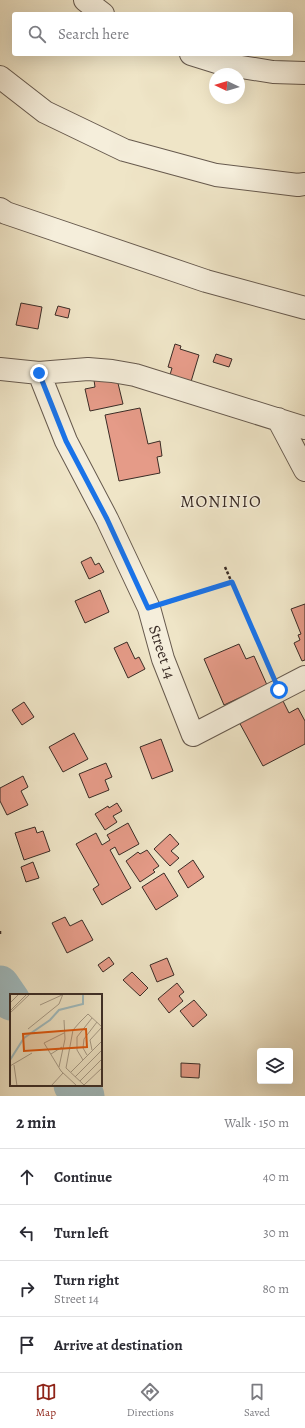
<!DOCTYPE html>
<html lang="en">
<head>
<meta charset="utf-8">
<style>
	body { margin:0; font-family:Alegreya,serif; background:#f2f2f3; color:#2b2b33 }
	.controls { position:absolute; right:12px; bottom:12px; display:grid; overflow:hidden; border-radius:4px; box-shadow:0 4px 16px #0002 }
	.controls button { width:36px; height:36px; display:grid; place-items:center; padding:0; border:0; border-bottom:1px solid #e1e1e2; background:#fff; color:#2b2b33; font:20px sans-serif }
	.compass { position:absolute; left:209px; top:68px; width:36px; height:36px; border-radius:50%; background:#fff; box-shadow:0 4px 16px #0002; rotate:274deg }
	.stop { position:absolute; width:12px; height:12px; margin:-9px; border:3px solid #1a73e8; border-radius:50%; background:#fff }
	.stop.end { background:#1a73e8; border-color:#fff; box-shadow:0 1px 4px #0008 }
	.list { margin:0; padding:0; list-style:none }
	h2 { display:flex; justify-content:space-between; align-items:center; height:52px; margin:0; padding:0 16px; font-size:17px }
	h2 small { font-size:13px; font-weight:400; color:#7c7c81 }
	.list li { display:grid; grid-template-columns:26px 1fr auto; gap:12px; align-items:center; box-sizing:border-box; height:56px; padding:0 16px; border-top:1px solid #e1e1e2 }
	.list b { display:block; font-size:15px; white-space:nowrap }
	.list p { margin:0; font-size:13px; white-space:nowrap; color:#7c7c81 }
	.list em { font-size:13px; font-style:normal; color:#7c7c81 }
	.icon { flex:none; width:22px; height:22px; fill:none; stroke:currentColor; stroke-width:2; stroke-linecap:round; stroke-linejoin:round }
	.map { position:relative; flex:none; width:305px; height:1096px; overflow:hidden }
	.search { position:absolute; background:#fff; box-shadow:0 4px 16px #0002; left:12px; right:12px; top:12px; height:44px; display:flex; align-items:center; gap:10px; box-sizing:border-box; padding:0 14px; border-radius:4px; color:#7c7c81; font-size:15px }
	.sheet { height:276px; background:#fff }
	nav { display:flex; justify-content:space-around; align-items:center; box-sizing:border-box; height:56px; border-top:1px solid #e1e1e2; background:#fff; font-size:11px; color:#7c7c81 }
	nav a { display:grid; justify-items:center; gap:2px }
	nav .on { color:#8f2418 }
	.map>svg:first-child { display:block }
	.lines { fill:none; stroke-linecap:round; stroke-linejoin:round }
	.river { stroke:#a0bcc1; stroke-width:39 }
	.building { fill:#e59b88; stroke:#3a2c26 }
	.minor-casing { stroke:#675a4e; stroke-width:24 }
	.path { stroke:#3a2c26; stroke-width:2.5; stroke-dasharray:3 2; stroke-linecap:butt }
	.minor { stroke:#f5eedb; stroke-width:22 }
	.route { stroke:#1a73e8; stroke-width:5 }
	.labels { text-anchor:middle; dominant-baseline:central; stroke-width:3; stroke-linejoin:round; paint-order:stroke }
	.street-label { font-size:16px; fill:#3a2c26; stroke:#f5eedb }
	.neighbourhood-label { font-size:17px; letter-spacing:1px; fill:#3a2c26; stroke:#f5eedb }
	.inset-river { fill:none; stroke:#a0bcc1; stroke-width:2 }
	.inset-road { fill:none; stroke:#a79b87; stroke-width:1 }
	.view { fill:#df570d; fill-opacity:0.15; stroke:#df570d; stroke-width:2 }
	.inset-edge { fill:none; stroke:#3a2c26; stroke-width:2 }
</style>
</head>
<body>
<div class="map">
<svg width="305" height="1096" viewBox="0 0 305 1096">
	<rect width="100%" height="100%" fill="#efe5c7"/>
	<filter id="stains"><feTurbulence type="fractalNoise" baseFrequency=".005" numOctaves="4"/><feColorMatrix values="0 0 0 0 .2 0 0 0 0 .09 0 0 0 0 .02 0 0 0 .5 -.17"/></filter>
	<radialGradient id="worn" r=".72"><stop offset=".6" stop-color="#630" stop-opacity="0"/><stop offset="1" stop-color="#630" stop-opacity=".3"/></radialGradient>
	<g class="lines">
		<path class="river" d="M 0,985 L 11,1001
			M 73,1085 L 85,1096"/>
	</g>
	<path class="building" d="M 21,303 L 42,307 L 38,329 L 16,325 Z
		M 58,306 L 70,309 L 68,318 L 55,315 Z
		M 175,344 L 181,346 L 180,349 L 199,355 L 190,385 L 169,378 L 172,368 L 168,367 Z
		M 216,354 L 232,359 L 229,367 L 213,362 Z
		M 116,375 L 123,404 L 90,411 L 85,389 L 95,387 L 94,380 Z
		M 140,408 L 148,444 L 160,441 L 162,456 L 157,457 L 160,473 L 119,481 L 105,415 Z
		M 91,557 L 95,565 L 99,563 L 104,572 L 89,579 L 81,562 Z
		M 100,590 L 109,612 L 85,623 L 75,601 Z
		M 305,604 L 305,660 L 302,661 L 294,643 L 300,640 L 298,635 L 301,634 L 291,609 Z
		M 127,642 L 135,659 L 139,657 L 145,669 L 128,678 L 114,648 Z
		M 239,644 L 246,659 L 254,656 L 267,685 L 224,705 L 204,659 Z
		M 282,699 L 289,713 L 298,708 L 305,721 L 305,744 L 263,766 L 239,722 Z
		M 24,702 L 34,717 L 22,725 L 12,710 Z
		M 74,733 L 88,759 L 63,772 L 49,747 Z
		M 161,739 L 173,771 L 152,779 L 140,747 Z
		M 106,763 L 112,777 L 105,780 L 109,790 L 89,798 L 79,774 Z
		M 23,776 L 28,787 L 21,791 L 28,805 L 7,815 L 0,801 L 0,788 Z
		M 117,803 L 122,811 L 113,816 L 117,822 L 105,830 L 95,814 L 108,806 L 109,808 Z
		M 128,823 L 139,844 L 119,855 L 115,847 L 110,850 L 131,888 L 102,905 L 93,889 L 99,885 L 76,844 L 96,833 L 102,845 L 110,840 L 107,835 Z
		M 35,827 L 37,833 L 43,831 L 50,851 L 24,860 L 15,833 Z
		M 170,834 L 179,844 L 171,851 L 179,858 L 170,866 L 154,849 Z
		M 147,850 L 159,866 L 153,870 L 155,872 L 140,882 L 126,861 L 138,852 L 140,854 Z
		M 193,860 L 204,877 L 188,888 L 178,871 Z
		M 33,862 L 39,878 L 26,882 L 21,867 Z
		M 164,873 L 178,896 L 156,910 L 142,887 Z
		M 65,917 L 70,926 L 82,920 L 93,940 L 67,953 L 52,923 Z
		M 109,957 L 114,964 L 103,972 L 98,965 Z
		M 167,958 L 174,975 L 157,982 L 150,965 Z
		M 132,972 L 148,988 L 140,996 L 123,980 Z
		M 177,983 L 184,992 L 179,996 L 183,1001 L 169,1013 L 158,999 Z
		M 194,1000 L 207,1015 L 193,1027 L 180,1011 Z
		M 181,1063 L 200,1064 L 199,1078 L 181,1077 Z"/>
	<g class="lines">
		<defs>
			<path id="minor" d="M 85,0 L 103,14
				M 191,54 L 223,64 L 273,72 L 305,73
				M 0,77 L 45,112 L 124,150 L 216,175 L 298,185 L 305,184
				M 0,209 L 6,213 L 206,281 L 305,308
				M 0,369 L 39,373 L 88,369 L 112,371 L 135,375 L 305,428
				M 39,373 L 66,441 L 107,519 L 149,608 L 163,659 L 193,735 L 305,677
				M 278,419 L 305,470"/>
		</defs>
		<use href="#minor" class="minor-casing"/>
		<path class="path" d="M 225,567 L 271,671
			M 170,602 L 232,582
			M 0,931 L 0,934"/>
		<use href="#minor" class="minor"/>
	</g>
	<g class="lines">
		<path class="route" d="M 39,373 L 66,441 L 107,519 L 148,608 L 232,582 L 279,690"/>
	</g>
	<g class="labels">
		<g class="street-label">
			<text transform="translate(162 652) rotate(72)">Street 14</text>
		</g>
		<g class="neighbourhood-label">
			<text x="221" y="501">MONINIO</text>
		</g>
	</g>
	<g transform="translate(10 994)">
		<rect width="92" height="92" fill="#efe5c7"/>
		<path class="inset-river" d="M 0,66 L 14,44 L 40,26 L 49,16 L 73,10 L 73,0"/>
		<path class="inset-road" d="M 0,9 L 9,0M 30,11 L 52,1M 0,17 L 17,0M 0,19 L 20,0M 92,33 L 78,20 L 70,28 L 63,36 L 56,74 L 74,91 L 92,74M 18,35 L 49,10 L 53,0M 54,39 L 34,49 L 51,77 L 67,92M 82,56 L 80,46 L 92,33M 41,60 L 52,53M 77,61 L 73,54 L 74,45 L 87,28M 73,66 L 67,56 L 67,43 L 82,24M 4,71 L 7,92M 0,72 L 22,59M 49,73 L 55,45 L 54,26M 61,78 L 92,47M 65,83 L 92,56M 70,87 L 92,65M 41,92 L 53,79"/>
		<path class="view" d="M 76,35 L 77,53 L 14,57 L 13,40 Z"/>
		<rect width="92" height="92" class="inset-edge"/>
	</g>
	<rect width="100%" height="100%" filter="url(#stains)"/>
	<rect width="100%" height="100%" fill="url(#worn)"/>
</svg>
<div class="controls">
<button><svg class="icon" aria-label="layers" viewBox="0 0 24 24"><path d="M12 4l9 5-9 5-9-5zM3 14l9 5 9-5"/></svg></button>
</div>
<svg class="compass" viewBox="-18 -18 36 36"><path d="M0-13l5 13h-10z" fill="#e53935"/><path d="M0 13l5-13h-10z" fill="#7c7c81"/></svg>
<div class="stop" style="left:279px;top:690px"></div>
<div class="stop end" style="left:39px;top:373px"></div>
<div class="search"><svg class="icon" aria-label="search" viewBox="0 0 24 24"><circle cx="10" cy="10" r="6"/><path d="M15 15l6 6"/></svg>Search here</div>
</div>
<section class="sheet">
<h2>2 min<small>Walk · 150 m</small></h2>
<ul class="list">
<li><svg class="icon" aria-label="ahead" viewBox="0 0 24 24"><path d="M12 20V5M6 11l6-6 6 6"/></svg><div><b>Continue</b></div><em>40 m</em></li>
<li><svg class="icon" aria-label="left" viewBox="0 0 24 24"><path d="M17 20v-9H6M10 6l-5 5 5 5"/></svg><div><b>Turn left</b></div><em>30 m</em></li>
<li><svg class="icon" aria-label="right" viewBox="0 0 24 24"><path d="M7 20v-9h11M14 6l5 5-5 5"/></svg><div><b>Turn right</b><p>Street 14</p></div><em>80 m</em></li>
<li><svg class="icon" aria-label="arrive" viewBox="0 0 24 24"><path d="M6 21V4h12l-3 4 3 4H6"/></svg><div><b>Arrive at destination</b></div></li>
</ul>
</section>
<nav>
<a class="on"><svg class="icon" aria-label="map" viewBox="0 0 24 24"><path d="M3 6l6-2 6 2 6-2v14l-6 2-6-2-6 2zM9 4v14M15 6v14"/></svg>Map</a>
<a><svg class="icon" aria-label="directions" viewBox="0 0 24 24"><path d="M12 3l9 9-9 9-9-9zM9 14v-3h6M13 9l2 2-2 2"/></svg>Directions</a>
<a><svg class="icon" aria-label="saved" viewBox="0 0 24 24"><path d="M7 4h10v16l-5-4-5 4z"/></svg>Saved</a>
</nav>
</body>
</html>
